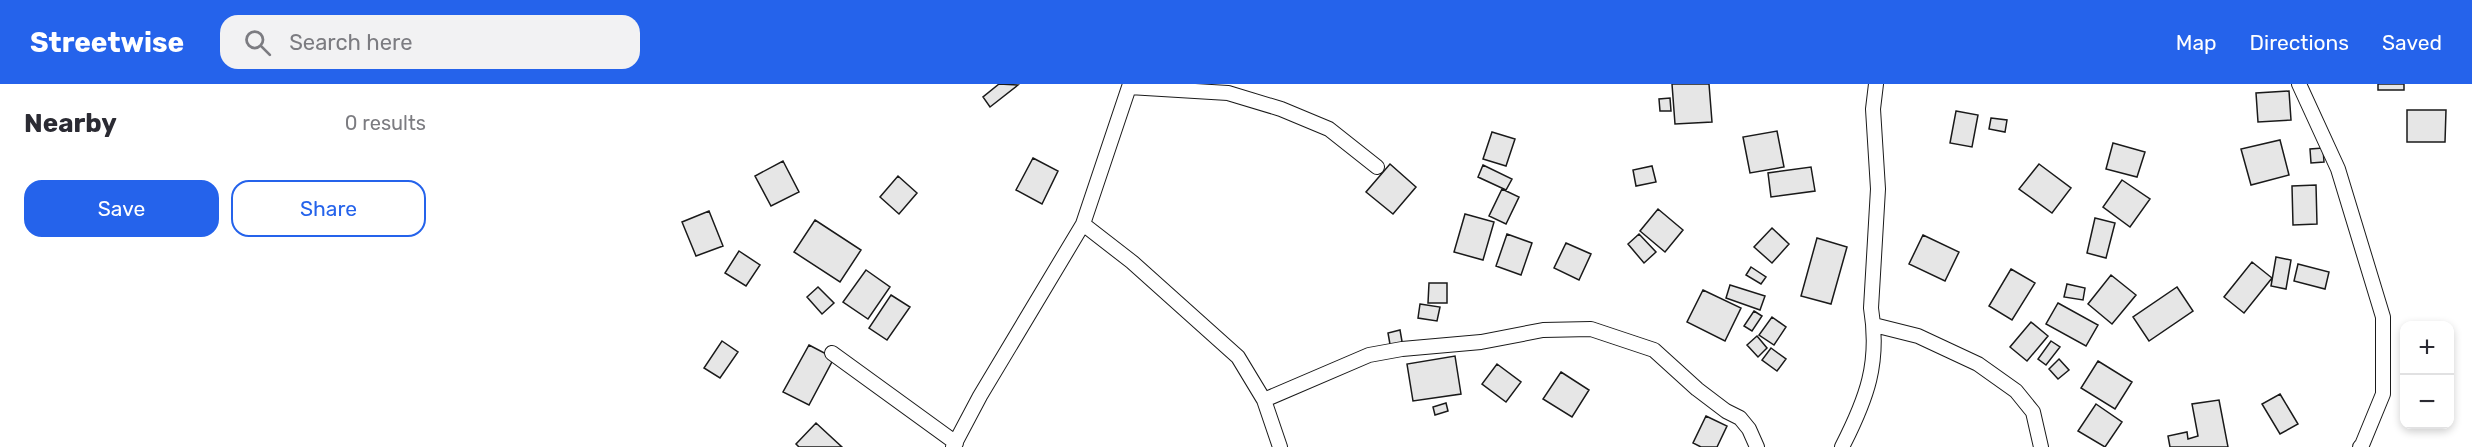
<!DOCTYPE html>
<html lang="en">
<head>
<meta charset="utf-8">
<style>
	body { margin:0; font-family:Rubik,sans-serif; background:#f2f2f3; color:#2b2b33 }
	.controls { position:absolute; right:18px; bottom:18px; display:grid; overflow:hidden; border-radius:12px; box-shadow:0 3px 9px #0003 }
	.controls button { width:54px; height:54px; display:grid; place-items:center; padding:0; border:0; border-bottom:2px solid #e1e1e2; background:#fff; color:#2b2b33; font:30px sans-serif }
	.list { margin:0; padding:0; list-style:none }
	h2 { display:flex; justify-content:space-between; align-items:center; height:78px; margin:0; padding:0 24px; font-size:26px }
	h2 small { font-size:20px; font-weight:400; color:#7c7c81 }
	.actions { display:flex; gap:12px; padding:18px 24px }
	.actions a { flex:1; padding:14px 0; border:2px solid #2563eb; border-radius:18px; text-align:center; font-size:21px; color:#2563eb }
	.actions .main { background:#2563eb; color:#fff }
	.icon { flex:none; width:33px; height:33px; fill:none; stroke:currentColor; stroke-width:2; stroke-linecap:round; stroke-linejoin:round }
	.map { position:relative; flex:none; width:2022px; height:363px; overflow:hidden }
	header { display:flex; align-items:center; gap:36px; box-sizing:border-box; height:84px; padding:0 30px; background:#2563eb; color:#fff }
	header strong { font-size:28px }
	nav { display:flex; gap:33px; margin-inline-start:auto; font-size:21px }
	.search { width:420px; height:54px; background:#f2f2f3; display:flex; align-items:center; gap:15px; box-sizing:border-box; padding:0 21px; border-radius:18px; color:#7c7c81; font-size:22px }
	main { display:flex }
	aside { flex:1; background:#fff }
	.map>svg:first-child { display:block }
	.building { fill:#e6e6e6; stroke:#1a1a1a; stroke-width:1.5 }
	.lines { fill:none; stroke-linecap:round; stroke-linejoin:round }
	.minor-casing { stroke:#1a1a1a; stroke-width:16 }
	.minor { stroke:#fff; stroke-width:14 }
</style>
</head>
<body>
<header>
<strong>Streetwise</strong>
<div class="search"><svg class="icon" aria-label="search" viewBox="0 0 24 24"><circle cx="10" cy="10" r="6"/><path d="M15 15l6 6"/></svg>Search here</div>
<nav><a>Map</a><a>Directions</a><a>Saved</a></nav>
</header>
<main>
<aside>
<h2>Nearby<small>0 results</small></h2>
<ul class="list">
</ul>
<div class="actions"><a class="main">Save</a><a>Share</a></div>
</aside>
<div class="map">
<svg width="2022" height="363" viewBox="0 0 2022 363">
	<rect width="100%" height="100%" fill="#fff"/>
	<path class="building" d="M 549,0 L 568,1 L 540,23 L 533,13 Z
		M 1222,0 L 1259,0 L 1262,38 L 1225,40 Z
		M 1928,0 L 1954,0 L 1954,6 L 1928,6 Z
		M 1839,7 L 1841,36 L 1808,38 L 1806,9 Z
		M 1220,14 L 1221,27 L 1210,27 L 1209,15 Z
		M 1957,26 L 1996,26 L 1995,58 L 1957,58 Z
		M 1506,27 L 1528,31 L 1522,63 L 1500,59 Z
		M 1541,34 L 1557,36 L 1555,48 L 1539,45 Z
		M 1327,47 L 1334,83 L 1300,89 L 1293,53 Z
		M 1042,48 L 1065,55 L 1056,82 L 1033,75 Z
		M 1830,56 L 1839,91 L 1801,101 L 1791,65 Z
		M 1663,59 L 1695,68 L 1687,93 L 1656,85 Z
		M 1873,64 L 1874,78 L 1861,79 L 1860,65 Z
		M 583,74 L 608,87 L 592,120 L 566,106 Z
		M 333,77 L 349,108 L 321,122 L 305,92 Z
		M 940,80 L 966,103 L 943,130 L 916,108 Z
		M 1589,80 L 1621,104 L 1602,129 L 1569,105 Z
		M 1033,81 L 1062,95 L 1056,106 L 1028,93 Z
		M 1202,82 L 1206,98 L 1186,102 L 1183,86 Z
		M 1361,83 L 1365,107 L 1321,113 L 1318,89 Z
		M 448,92 L 467,109 L 449,130 L 430,113 Z
		M 1672,96 L 1700,115 L 1680,143 L 1653,123 Z
		M 1866,101 L 1867,140 L 1843,141 L 1842,102 Z
		M 1052,105 L 1069,113 L 1056,140 L 1039,132 Z
		M 1208,125 L 1233,146 L 1215,168 L 1190,147 Z
		M 259,127 L 273,162 L 246,172 L 232,138 Z
		M 1015,130 L 1044,138 L 1033,176 L 1004,168 Z
		M 1645,134 L 1665,139 L 1656,174 L 1637,169 Z
		M 365,136 L 411,166 L 390,198 L 344,168 Z
		M 1322,144 L 1339,160 L 1322,179 L 1304,163 Z
		M 1057,150 L 1082,159 L 1071,191 L 1046,182 Z
		M 1189,150 L 1206,168 L 1194,179 L 1178,160 Z
		M 1473,151 L 1509,168 L 1495,197 L 1459,180 Z
		M 1367,154 L 1397,163 L 1381,220 L 1351,212 Z
		M 1116,159 L 1141,170 L 1129,196 L 1104,184 Z
		M 289,167 L 310,181 L 296,202 L 275,189 Z
		M 1826,173 L 1841,176 L 1836,205 L 1821,202 Z
		M 1802,178 L 1822,194 L 1794,229 L 1774,213 Z
		M 1848,180 L 1879,188 L 1875,205 L 1844,197 Z
		M 1301,183 L 1316,193 L 1311,200 L 1296,191 Z
		M 1561,185 L 1585,199 L 1562,236 L 1539,222 Z
		M 416,186 L 440,203 L 418,235 L 393,218 Z
		M 1661,191 L 1686,211 L 1662,240 L 1638,220 Z
		M 979,199 L 997,199 L 997,219 L 978,219 Z
		M 1617,200 L 1635,204 L 1633,216 L 1614,213 Z
		M 1280,201 L 1315,212 L 1310,226 L 1276,214 Z
		M 368,203 L 384,219 L 372,230 L 357,213 Z
		M 1727,203 L 1743,227 L 1699,257 L 1683,233 Z
		M 1253,206 L 1291,224 L 1275,257 L 1237,238 Z
		M 441,211 L 460,223 L 437,256 L 419,244 Z
		M 1608,219 L 1648,241 L 1636,262 L 1596,240 Z
		M 970,220 L 990,223 L 987,237 L 968,234 Z
		M 1304,227 L 1312,232 L 1302,247 L 1294,242 Z
		M 1322,233 L 1336,243 L 1324,261 L 1309,251 Z
		M 1581,238 L 1598,252 L 1577,277 L 1560,263 Z
		M 950,246 L 953,263 L 941,266 L 938,249 Z
		M 1307,252 L 1317,264 L 1308,273 L 1297,261 Z
		M 272,257 L 288,268 L 270,294 L 254,284 Z
		M 1601,257 L 1610,263 L 1596,281 L 1588,275 Z
		M 359,261 L 384,274 L 359,321 L 333,308 Z
		M 1321,264 L 1336,275 L 1327,287 L 1312,276 Z
		M 1005,272 L 1011,310 L 963,317 L 957,280 Z
		M 1609,275 L 1619,286 L 1608,295 L 1599,285 Z
		M 1648,277 L 1682,298 L 1665,325 L 1631,304 Z
		M 1047,280 L 1071,298 L 1056,318 L 1032,300 Z
		M 1111,288 L 1139,306 L 1122,333 L 1093,315 Z
		M 1830,310 L 1848,340 L 1830,350 L 1812,320 Z
		M 1769,316 L 1778,363 L 1720,363 L 1718,352 L 1737,348 L 1738,355 L 1748,352 L 1742,320 Z
		M 996,319 L 998,327 L 985,331 L 983,323 Z
		M 1646,320 L 1672,338 L 1655,363 L 1628,347 Z
		M 1256,332 L 1277,342 L 1267,363 L 1251,363 L 1243,359 Z
		M 366,339 L 392,363 L 349,363 L 346,360 Z"/>
	<g class="lines">
		<defs>
			<path id="minor" d="M 1849,0 L 1888,85 L 1933,233 L 1933,310 L 1912,361 L 1910,363
				M 679,3 L 778,9 L 831,25 L 879,45 L 927,83
				M 633,140 L 682,178 L 788,273 L 814,316 L 830,363
				M 1424,241 L 1468,252 L 1528,280 L 1566,307 L 1583,328 L 1591,363
				M 382,269 L 506,359
				M 814,316 L 919,271 L 952,265 L 1031,258 L 1093,246 L 1141,245 L 1204,266 L 1247,305 L 1276,327 L 1290,334 L 1299,345 L 1307,363
				M 503,363 L 530,312 L 633,140 L 680,0
				M 1392,363 C 1417,314 1430,279 1421,224 L 1428,105 L 1423,25 L 1426,0"/>
		</defs>
		<use href="#minor" class="minor-casing"/>
		<use href="#minor" class="minor"/>
	</g>
</svg>
<div class="controls">
<button>+</button>
<button>−</button>
</div>
</div>
</main>
</body>
</html>
